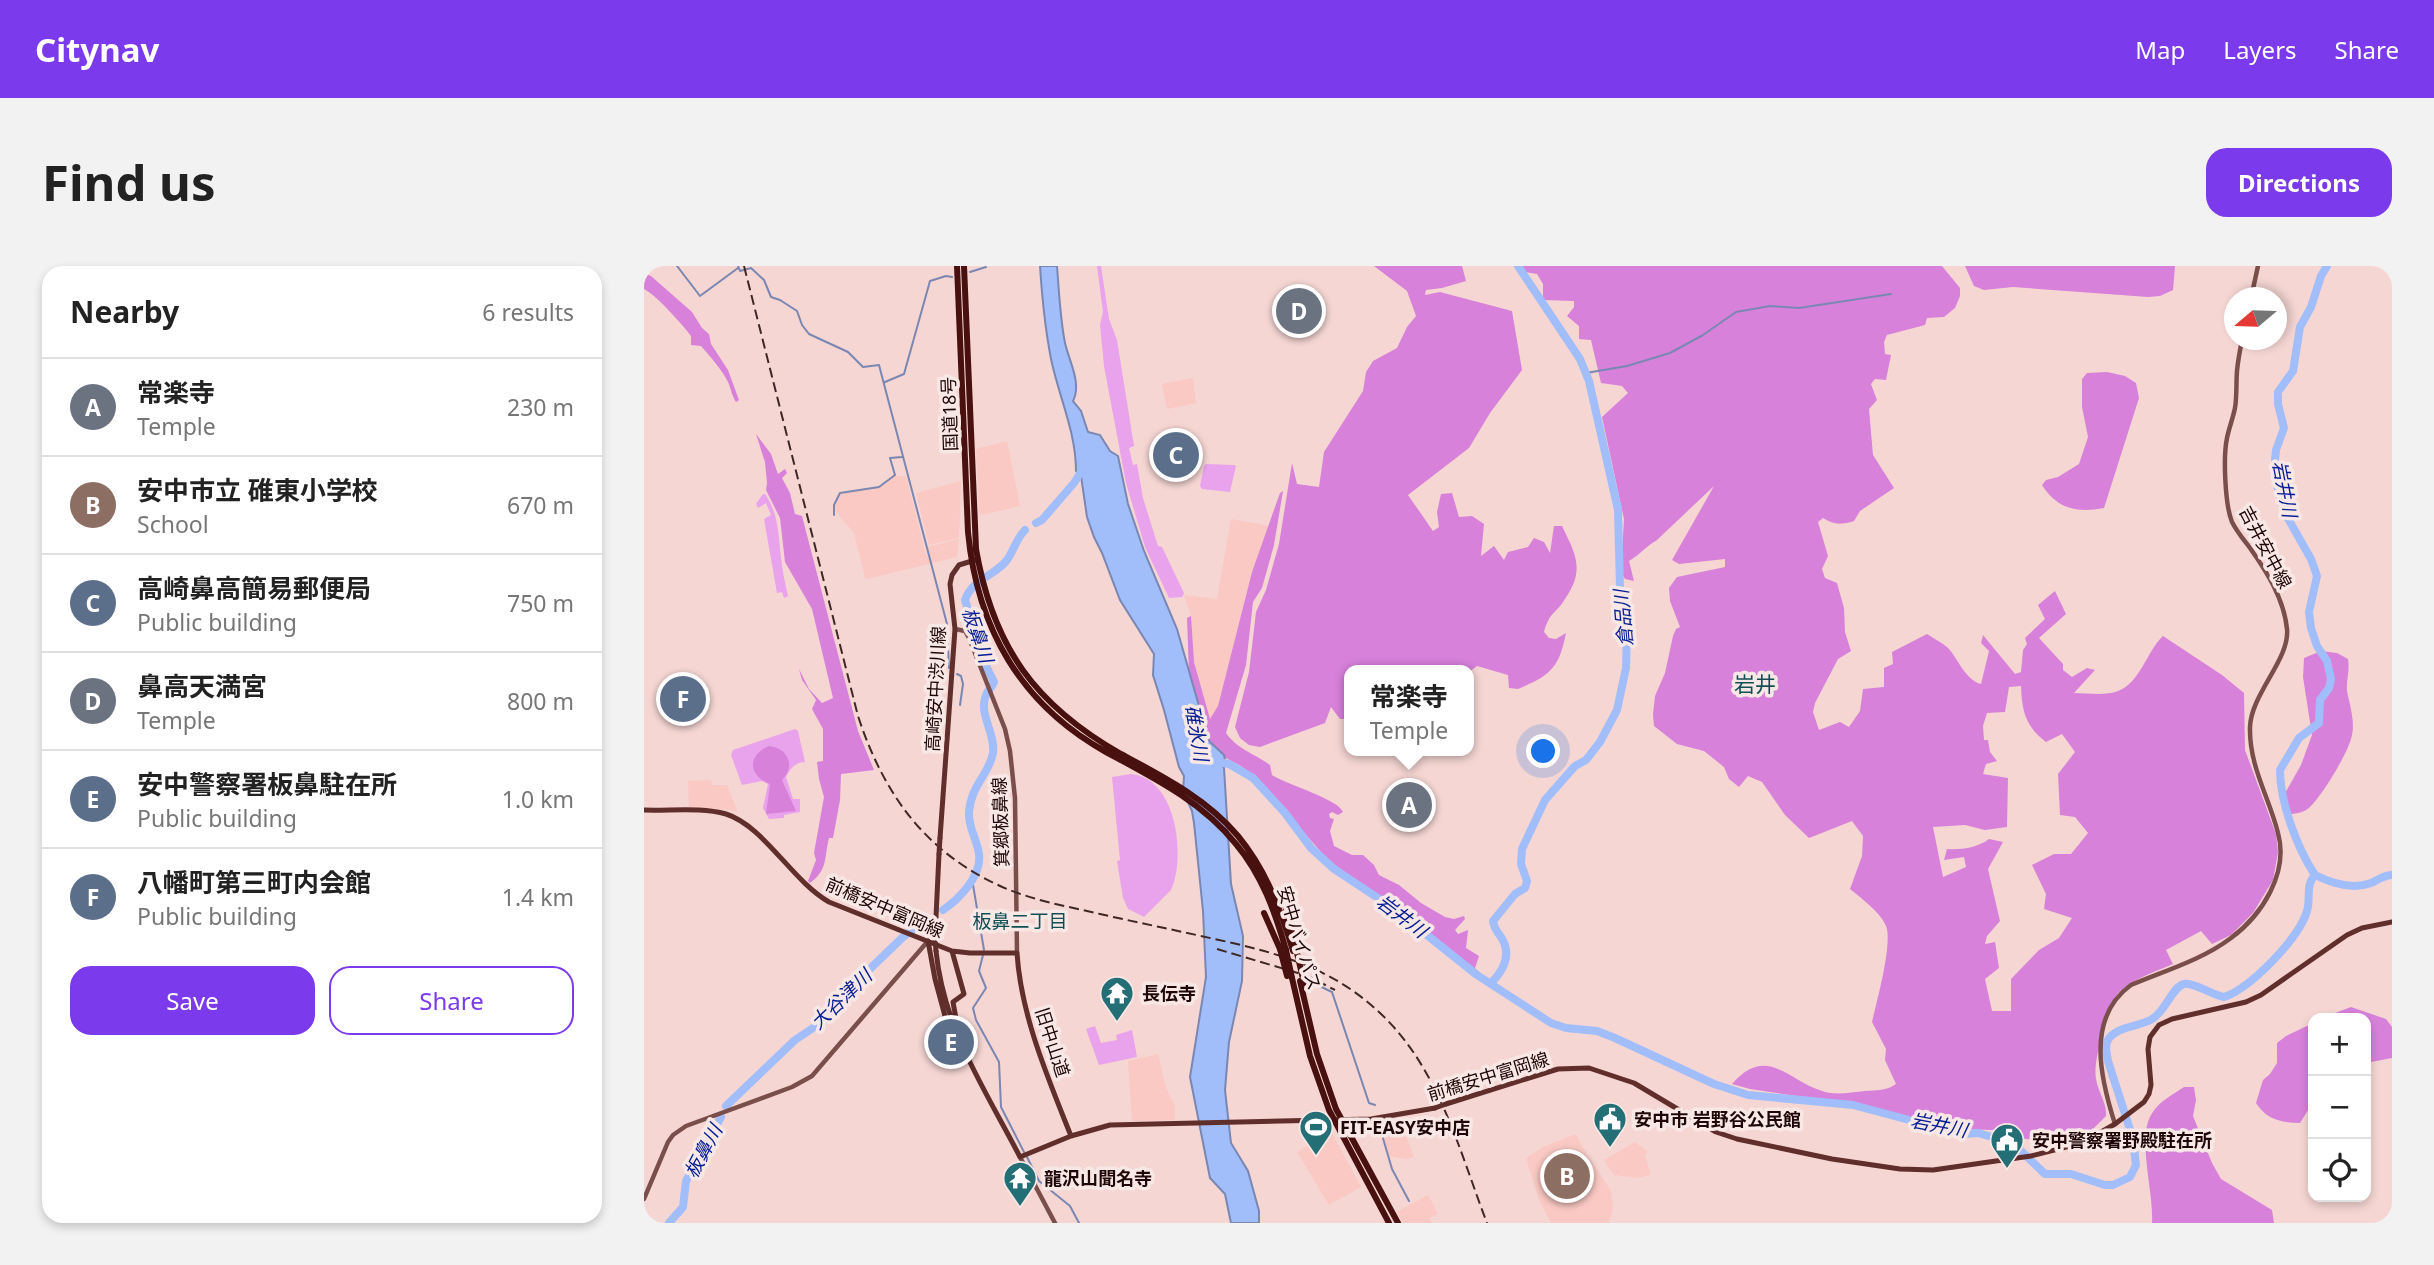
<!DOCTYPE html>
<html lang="en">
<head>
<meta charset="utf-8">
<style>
	body { margin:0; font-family:"Noto Sans","Noto Sans JP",sans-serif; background:#f2f2f2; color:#222 }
	.controls { position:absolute; right:21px; bottom:21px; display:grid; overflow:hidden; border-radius:14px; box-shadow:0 4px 10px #0003 }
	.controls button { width:63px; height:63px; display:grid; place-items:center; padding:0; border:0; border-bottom:2px solid #e0e0e0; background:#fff; color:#222; font:35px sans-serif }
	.compass { position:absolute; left:1580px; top:21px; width:63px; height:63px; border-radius:50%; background:#fff; box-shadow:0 4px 10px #0003; rotate:251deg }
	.you { position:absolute; left:900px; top:486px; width:24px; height:24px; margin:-18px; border:5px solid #fff; border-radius:50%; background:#1a73e8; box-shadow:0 0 0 10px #1a73e833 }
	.badge { display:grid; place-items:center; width:46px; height:46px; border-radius:50%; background:#7c3aed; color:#fff; font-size:23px; font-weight:700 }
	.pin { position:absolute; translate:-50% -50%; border:4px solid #fff; box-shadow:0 2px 7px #0006 }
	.popup { position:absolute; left:700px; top:399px; width:130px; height:91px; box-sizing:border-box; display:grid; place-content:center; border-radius:14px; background:#fff; filter:drop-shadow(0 2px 5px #0005); font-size:23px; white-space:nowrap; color:#767676 }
	.popup b { font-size:26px; color:#222 }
	.popup::after { content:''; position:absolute; left:50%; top:100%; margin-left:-14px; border:14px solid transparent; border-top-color:#fff }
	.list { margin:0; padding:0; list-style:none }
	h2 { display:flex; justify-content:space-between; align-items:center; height:91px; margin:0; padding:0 28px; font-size:30px }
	h2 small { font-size:23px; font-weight:400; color:#767676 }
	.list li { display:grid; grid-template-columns:46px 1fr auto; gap:21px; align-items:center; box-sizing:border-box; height:98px; padding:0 28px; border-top:2px solid #e0e0e0 }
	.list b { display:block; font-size:26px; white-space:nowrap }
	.list p { margin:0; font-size:23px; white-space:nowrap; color:#767676 }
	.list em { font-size:23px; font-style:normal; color:#767676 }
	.actions { display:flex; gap:14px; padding:21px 28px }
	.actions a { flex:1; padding:16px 0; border:2px solid #7c3aed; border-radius:21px; text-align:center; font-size:24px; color:#7c3aed }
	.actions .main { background:#7c3aed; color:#fff }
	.icon { flex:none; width:38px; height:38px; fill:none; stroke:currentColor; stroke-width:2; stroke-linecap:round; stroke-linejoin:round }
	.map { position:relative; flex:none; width:1748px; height:957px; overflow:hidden; border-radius:21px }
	header { display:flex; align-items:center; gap:42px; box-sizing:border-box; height:98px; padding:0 35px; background:#7c3aed; color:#fff }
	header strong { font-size:33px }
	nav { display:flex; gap:38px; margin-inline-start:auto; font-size:24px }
	.intro { display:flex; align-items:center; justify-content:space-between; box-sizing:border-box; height:168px; padding:0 42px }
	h1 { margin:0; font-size:49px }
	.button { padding:18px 32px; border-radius:21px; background:#7c3aed; color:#fff; font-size:24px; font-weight:700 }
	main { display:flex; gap:42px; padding:0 42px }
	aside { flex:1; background:#fff; border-radius:21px; box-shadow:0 4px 10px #0003 }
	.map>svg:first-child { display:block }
	.built { fill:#fac9c3 }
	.green { fill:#e9a2ec }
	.forest { fill:#d781db; fill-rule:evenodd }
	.water { fill:#a1befb; stroke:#7a87b2; stroke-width:2 }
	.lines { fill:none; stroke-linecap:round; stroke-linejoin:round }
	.stream { stroke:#7a87b2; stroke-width:2 }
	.river { stroke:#a1befb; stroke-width:8 }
	.secondary { stroke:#7a4f4b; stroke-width:4.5 }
	.primary { stroke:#602e2b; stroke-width:5 }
	.highway { stroke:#491010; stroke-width:6 }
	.rail { stroke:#3f2725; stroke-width:2; stroke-dasharray:10 5; stroke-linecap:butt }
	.primary-bridge { stroke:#602e2b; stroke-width:5 }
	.highway-bridge { stroke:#491010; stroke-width:6 }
	.labels { text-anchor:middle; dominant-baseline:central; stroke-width:7; stroke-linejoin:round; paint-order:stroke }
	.street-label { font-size:18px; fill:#1e0706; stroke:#f7e8e6 }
	.poi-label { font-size:18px; font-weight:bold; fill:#1e0706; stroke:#f7e8e6; text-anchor:start }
	.water-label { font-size:19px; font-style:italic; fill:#082094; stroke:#f7e8e6 }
	.neighbourhood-label { font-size:19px; fill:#114e54; stroke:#f7e8e6 }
	.quarter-label { font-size:21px; fill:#114e54; stroke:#f7e8e6 }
</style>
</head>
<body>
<header>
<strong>Citynav</strong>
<nav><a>Map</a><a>Layers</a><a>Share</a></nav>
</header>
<div class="intro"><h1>Find us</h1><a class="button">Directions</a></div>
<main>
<aside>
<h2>Nearby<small>6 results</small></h2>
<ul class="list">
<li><span class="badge" style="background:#6b7280">A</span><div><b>常楽寺</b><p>Temple</p></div><em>230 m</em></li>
<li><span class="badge" style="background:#8d6e63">B</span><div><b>安中市立 碓東小学校</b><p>School</p></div><em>670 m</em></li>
<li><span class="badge" style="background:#5c6f8a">C</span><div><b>高崎鼻高簡易郵便局</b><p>Public building</p></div><em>750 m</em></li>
<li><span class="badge" style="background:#6b7280">D</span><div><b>鼻高天満宮</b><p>Temple</p></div><em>800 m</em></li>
<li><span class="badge" style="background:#5c6f8a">E</span><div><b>安中警察署板鼻駐在所</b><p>Public building</p></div><em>1.0 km</em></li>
<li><span class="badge" style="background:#5c6f8a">F</span><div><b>八幡町第三町内会館</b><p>Public building</p></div><em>1.4 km</em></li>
</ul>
<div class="actions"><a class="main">Save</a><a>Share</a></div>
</aside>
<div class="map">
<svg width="1748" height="957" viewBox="0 0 1748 957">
	<rect width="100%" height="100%" fill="#f5d6d3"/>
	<path class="built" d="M 549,112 L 552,137 L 523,143 L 518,118 Z
		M 363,175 L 376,240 L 338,249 L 335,247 L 332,183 Z
		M 250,210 L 262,210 L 282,289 L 286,288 L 284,281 L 315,273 L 313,291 L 223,313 L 221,312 L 210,267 L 192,246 L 191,239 L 196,228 L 235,221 Z
		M 317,215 L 315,272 L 285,279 L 272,227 Z
		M 587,253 L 626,260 L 608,306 L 574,440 L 566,454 L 550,396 L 547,350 L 540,329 L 573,333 Z
		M 67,514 L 68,519 L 83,519 L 94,547 L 87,544 L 45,542 L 44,515 Z
		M 514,788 L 522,822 L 531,840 L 531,854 L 488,855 L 484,795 Z
		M 768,859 L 772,863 L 774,868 L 763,872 L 770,891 L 762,893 L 745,890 L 737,862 Z
		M 663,860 L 685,862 L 717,921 L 685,939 L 653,886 L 664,880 Z
		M 932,868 L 939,882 L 967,925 L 969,943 L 965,957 L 907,957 L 895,934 L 882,892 L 899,881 Z
		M 991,876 L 1004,886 L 1001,889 L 1006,906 L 1005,909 L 995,912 L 970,909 L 960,894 Z
		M 784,929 L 794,948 L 786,952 L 788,957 L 759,957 L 753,946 Z"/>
	<path class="green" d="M 453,0 L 457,0 L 465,53 L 473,74 L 490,180 L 485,182 L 489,199 L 493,198 L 499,232 L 514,280 L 518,281 L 540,327 L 538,331 L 525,332 L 501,281 L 482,217 L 460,100 L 456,59 L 459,46 Z
		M 562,198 L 590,199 L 592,200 L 586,226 L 558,223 L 556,220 L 560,200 Z
		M 119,228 L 121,228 C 135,249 134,267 137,291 C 138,304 141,317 144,330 L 140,332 L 138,326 L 133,327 L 120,253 L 127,249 L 122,237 L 114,242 L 112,238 Z
		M 151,463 L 154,465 L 161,496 C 151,496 146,503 142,511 L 149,533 L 156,533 L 156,546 L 140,549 L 140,552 L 125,553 L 119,542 L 124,518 L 118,515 L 98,519 L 87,489 L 89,484 Z
		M 487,508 C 533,512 542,591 527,624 L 500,651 L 484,643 L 479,632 L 473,595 L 476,594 L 468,511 Z
		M 451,760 L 457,777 L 473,774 L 472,769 L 488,764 L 493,791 L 455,799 L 442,763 Z"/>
	<path class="forest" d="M 730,0 L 818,0 L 822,15 L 798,22 L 782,24 L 781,29 L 796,26 L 868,45 L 878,104 L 846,147 L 825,182 L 764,229 L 789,265 L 795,261 L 793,246 L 797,228 L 808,227 L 815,251 L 828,250 L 840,258 L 837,290 L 850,280 L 860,294 L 864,286 L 884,281 L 890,272 L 900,276 L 906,287 L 910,260 L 918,260 C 932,289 941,304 921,333 C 911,349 906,345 900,366 L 905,372 L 912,373 L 922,367 C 915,402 907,409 874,423 L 865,422 L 864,409 L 833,400 L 825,406 L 824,404 L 706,404 L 705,453 L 696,453 L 687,441 L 681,457 L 616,481 L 605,479 L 596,472 L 591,461 L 605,406 L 612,346 L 622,324 L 635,278 L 648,197 L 653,218 L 675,221 L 680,186 L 719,125 L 722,106 L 729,95 L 753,82 L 763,61 L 772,50 L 763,25 Z
		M 877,0 L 1298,0 L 1316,22 L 1316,30 L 1311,42 L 1300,51 L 1283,52 L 1281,59 L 1243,69 L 1240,76 L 1241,88 L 1247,89 L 1242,114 L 1231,113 L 1227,118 L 1233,134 L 1225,143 L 1229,189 L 1250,222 L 1216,245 L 1210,255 C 1197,259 1190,259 1179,252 L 1174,256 L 1184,290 L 1178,303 L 1181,312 L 1193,317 L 1200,342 L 1201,366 L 1207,385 L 1194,393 L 1171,437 L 1169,446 L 1175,464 L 1196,456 L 1205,461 L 1216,445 L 1219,423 L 1240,421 L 1240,402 L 1249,398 L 1248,386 L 1283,368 C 1289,372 1297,376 1303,381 C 1315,393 1320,413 1337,418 L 1345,385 L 1337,377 L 1339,369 L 1371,408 L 1377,406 L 1379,384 L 1383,378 L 1381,372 L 1401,353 L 1394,339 L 1411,325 L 1422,348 L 1395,372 L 1419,398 L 1419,404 L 1428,411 L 1443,402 L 1451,404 L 1430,427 C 1443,427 1462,430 1474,425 C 1496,417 1503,385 1519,370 L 1578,409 L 1600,427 L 1601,484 L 1632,568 L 1634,586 L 1629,614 L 1609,647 L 1587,669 L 1568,678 L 1557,665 L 1522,684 L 1529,698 C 1482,718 1465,720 1456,775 C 1454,787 1450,801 1452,813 C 1454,826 1463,837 1462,850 L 1437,875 L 1414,881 L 1412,878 L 1371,871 L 1350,864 L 1311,863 L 1210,836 L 1166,832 L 1106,823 L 1088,818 C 1123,778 1144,815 1178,825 C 1193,830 1206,826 1221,825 C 1233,824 1242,825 1252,818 L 1241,794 L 1242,783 L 1228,756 C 1233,734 1247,684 1243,663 C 1240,649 1217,632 1206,623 L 1218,590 L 1219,570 L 1208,555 L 1165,572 L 1141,549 L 1118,516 L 1104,510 L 1095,521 L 1085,513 L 1080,501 L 1060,485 L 1033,478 L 1010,460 L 1009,448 L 1011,430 L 1021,407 L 1029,370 L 1032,363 L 1036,361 L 1026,335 L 1025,322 L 1033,311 L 1081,301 L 1081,293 L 1035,298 L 1028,294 L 1070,220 L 1013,274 C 1002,280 996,289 985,295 L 990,315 L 981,313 L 977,306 L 980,253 L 958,151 L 984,127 L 978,120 L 957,117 L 947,74 L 935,73 L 935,60 L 923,50 L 930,41 L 930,35 L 899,34 L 899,18 L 893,8 L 881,6 ZM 1377,420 C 1378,445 1381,460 1402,476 L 1418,468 L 1431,486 L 1414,508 L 1416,549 L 1431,551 L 1444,567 L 1427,588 L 1410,588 L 1388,599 L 1402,628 L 1400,643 L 1428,652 L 1415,672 L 1395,684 L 1367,713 L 1367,745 L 1348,745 L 1341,713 L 1355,702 L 1351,676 L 1341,678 L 1343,670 L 1356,655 L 1344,603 L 1359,576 L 1345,573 C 1333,582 1317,584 1303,583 L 1300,594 L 1320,591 L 1322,601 L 1299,611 L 1289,561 L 1321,559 L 1341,564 L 1363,561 L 1364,512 L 1339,508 L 1342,498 L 1353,495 L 1346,486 L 1344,474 L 1340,474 L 1339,460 L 1343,447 L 1361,446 L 1365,421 Z
		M 1321,0 L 1531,0 L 1529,24 L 1516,30 L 1504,31 L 1369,21 L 1340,24 L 1330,20 Z
		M 0,7 L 7,10 L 48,46 L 58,62 L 65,68 L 67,78 L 84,104 L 95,134 L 92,136 C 88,130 87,123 84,116 C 79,105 65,89 57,80 L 47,79 L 47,70 C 39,59 12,29 0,23 Z
		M 1463,106 L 1481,110 L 1492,117 L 1495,132 L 1460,242 C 1433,247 1413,243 1398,219 L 1402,214 L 1414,211 L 1435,198 L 1444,171 L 1438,141 L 1438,113 L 1443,107 Z
		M 112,168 L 127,188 L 134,208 L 141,203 L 143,207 L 138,212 L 146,227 L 151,248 L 158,250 L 214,465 L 230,504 L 197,508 L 196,534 L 189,572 L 185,572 C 180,592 184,604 166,617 L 164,615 L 172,594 L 170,587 L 180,531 L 175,513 L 173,496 L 179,495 L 179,463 L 168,443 L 172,434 L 158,414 L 155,403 L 165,423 L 178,437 L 189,432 L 168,343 L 141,296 L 136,252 L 122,224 L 123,217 L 121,196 Z
		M 639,225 L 630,279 L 618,322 L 609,336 L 602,399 L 582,467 C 594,484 610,487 626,499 L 628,509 C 644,519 694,533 699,546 L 694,549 L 688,546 L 685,548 L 686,552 L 690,553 L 686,565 L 690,580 L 708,589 L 719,589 L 730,599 L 735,609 L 755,619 L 777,637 L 801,651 L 810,653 L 820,650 L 821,653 L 811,664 L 814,668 L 824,664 L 822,682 L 835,690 L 831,702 L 837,709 L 829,705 L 750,641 L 684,594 L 614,514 L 597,500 L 576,489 L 565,475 L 545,407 L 543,352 L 547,350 L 550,396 L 566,453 L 574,440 L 608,306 L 636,227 Z
		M 1677,385 L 1693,387 L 1704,393 C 1706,405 1702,415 1703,425 C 1706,440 1712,458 1707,473 C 1702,490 1678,530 1665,542 C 1657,548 1648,549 1639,547 L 1640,529 L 1657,499 L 1668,469 L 1659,411 L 1660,392 Z
		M 125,480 C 144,482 152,500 138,514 L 152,545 L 122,548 L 126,518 C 105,510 102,490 125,480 Z
		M 1707,741 L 1742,753 L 1748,761 L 1748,792 L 1722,797 L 1722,752 L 1678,752 Z
		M 1669,757 L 1669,836 L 1656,857 C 1637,857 1622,853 1612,837 L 1619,814 L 1626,808 L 1633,797 L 1633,777 L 1642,770 Z
		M 1540,821 L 1550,821 L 1552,834 L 1549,850 L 1568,897 L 1577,913 L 1628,944 L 1630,957 L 1508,957 C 1510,927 1493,873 1507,849 C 1514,836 1528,829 1540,821 Z"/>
	<path class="water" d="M 396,0 L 413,0 C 415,25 416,52 421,77 C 425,95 438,117 429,135 L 437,145 L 444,166 L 456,169 L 466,185 L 474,190 L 484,238 L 500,285 L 533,363 L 565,475 L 580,489 L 581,494 L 577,495 L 580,502 L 587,618 L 599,670 L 598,715 L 585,776 L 581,824 L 587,877 L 604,905 L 615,945 L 615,957 L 587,957 L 581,928 L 566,912 L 546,811 L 562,711 L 559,645 L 550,557 L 548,545 L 539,525 L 540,510 L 535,501 L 520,444 L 509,409 L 510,388 L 476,334 L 458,287 L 450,271 L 443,251 L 437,210 L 432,205 C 432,166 415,131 407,93 C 401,62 398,31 396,0 Z"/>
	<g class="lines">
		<path class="stream" d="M 33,0 L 56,30 L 94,2
			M 94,0 L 96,5 L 107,2 L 120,14 L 127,31 L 136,34 L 153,45 L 158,59 L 165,68 L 204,86 L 219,101 L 235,99 L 303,358 L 305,402
			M 326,6 L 342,1
			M 942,107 L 983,100 L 1026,87 L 1059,69 L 1092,46 L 1126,40 L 1155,42 L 1247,28
			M 241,116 L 260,108 L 286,15 L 302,10 L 308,11
			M 190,249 L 190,239 L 196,227 L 235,221 L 251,209 L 246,192 L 258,191
			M 313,408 L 317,410 L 319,418 L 316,439
			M 328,613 L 340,684
			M 339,689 L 335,705 L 342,722 L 329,742 L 332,754 L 355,796 L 357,841 L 380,886
			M 665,715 L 688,726 L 725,837 L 731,839
			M 770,855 L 785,852
			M 736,859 L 760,856
			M 736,862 L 748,903 L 765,935
			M 383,891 L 395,915 L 426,940 L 435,957"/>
		<path class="river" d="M 392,257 L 398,254 L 430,217 L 440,201
			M 569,495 L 585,498 L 609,512 L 641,547 L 667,582 L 690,603 L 749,642 L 833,709 L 907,757 L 922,762 L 953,765 L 971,772 L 1070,818 L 1104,829 L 1209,839 L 1310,866 L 1320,868 L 1334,867 L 1362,875 L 1373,881 L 1401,908 L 1427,908 L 1461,919 L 1469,919 L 1486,911 L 1492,899 L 1489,873 L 1464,795 C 1463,788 1460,780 1464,774 C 1472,760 1496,761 1508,753 C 1522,745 1528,721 1540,718 C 1549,716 1569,729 1580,731 C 1607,722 1655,672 1663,645 C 1667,633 1661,619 1671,609
			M 1671,609 C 1653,582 1636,536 1636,504 L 1655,472 L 1675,457 L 1676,434 L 1685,422 L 1687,413 L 1683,395 L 1673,380 L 1667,362 L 1665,346 L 1673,310 L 1667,293 L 1642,249 L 1634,226 L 1631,194 L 1632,184 L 1640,162 L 1634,138 L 1634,126 L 1649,105 L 1656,61 L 1667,41 L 1677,10 L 1683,0
			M 1671,609 C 1687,617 1708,624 1727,617 C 1734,614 1740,609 1748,609
			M 299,644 C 315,633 338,610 335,588 C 333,573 324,562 325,546 C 327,519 346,507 349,487 C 352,469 334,447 342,429 C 344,424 348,421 350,416 L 341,398 L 321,334 C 328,313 351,310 363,294 C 370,284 372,273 381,264
			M 847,717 C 860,704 868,688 857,671 C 853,665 850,663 849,655 L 871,628 L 881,622 L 883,615 L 877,598 L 878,583 L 901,534 L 931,500 L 942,494 L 956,476 L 973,444 L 982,402 L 983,363 L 976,322 L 974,244 L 945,115 L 936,93 L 874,0
			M 82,840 L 151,774 L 181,754 L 204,724 L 259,671 L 282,654
			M 25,957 L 39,941 L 42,915 L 77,851"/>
		<path class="secondary" d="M 1607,32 L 1614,0
			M 311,363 L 321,365 L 325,372 L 361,463 L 366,485 L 371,532 L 373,687
			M 1471,858 C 1457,814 1441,752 1487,719 C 1520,705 1558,694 1587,672 C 1618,649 1645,607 1634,567 C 1625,531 1605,500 1606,461 C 1607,428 1646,393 1643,363 C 1640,333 1623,306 1606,282 C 1600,274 1593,266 1588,256 C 1581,239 1579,191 1583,172 C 1585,162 1589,152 1591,142 C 1593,130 1592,117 1593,105 C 1594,94 1596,84 1598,74
			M 376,891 L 411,957
			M 0,933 L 24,876 L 29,869 L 42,860 L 148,821 L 168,810 L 284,675"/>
		<path class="primary" d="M 0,544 C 26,545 57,541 82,548 C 120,560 148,615 185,636 L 308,685 L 326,687 L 373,687 C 377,750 404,812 427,870
			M 296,572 L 311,363 L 306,318 L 308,309 L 315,299 L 331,294
			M 291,672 L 295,588
			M 284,675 L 291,713 L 301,750
			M 292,685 C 300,764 341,823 376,891 L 427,870 L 466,859 L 727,853 L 791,842
			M 308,685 L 320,728 L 309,736 L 315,769
			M 802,838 L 914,803 L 945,802 L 990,817 L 1072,866 L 1093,873 L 1188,893 L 1256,903 L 1289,904 L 1387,890 L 1438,877 L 1471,858 L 1500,836 L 1505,828 L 1507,819 L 1504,783 L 1506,771 L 1515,759 L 1528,753 L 1602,736 L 1617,729 L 1703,669 L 1718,662 L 1748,656"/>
		<path class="highway" d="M 313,0 L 324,266 C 333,362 377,439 462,486 C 510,512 557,535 592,578 C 618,609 631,646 642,684
			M 320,0 L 332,283 C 349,381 391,439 477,488 C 520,511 563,533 594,570 C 622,604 637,644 649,685
			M 640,635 L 652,681
			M 620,647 L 636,683
			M 648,712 L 666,790 L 685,844 L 745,957
			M 656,715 L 673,788 L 692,843 L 754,957"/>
		<path class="rail" d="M 100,0 L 214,450 C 239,526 279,584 354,619 C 386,634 422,640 456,648 C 496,657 535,665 575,674 C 635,687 690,703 736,747 C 795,802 815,884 843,957
			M 573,683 L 664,710 L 691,724"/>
		<path class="primary-bridge" d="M 295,588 L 296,572
			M 291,672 L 292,685
			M 791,842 L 802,838"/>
		<path class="highway-bridge" d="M 636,683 L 643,710
			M 642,684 L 648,712
			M 653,687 L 660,717"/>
	</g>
	<defs>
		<symbol id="temple-pin" viewBox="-11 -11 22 30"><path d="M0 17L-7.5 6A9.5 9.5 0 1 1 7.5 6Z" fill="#246e76" stroke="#f7e8e6"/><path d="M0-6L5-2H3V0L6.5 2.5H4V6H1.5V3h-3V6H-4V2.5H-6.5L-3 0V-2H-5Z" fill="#fff"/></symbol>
		<symbol id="civic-pin" viewBox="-11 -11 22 30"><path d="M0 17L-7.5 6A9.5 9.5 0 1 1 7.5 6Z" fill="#246e76" stroke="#f7e8e6"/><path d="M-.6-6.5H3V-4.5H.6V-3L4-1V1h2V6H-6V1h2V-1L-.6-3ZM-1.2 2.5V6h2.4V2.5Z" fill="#fff"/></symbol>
		<symbol id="stadium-pin" viewBox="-11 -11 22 30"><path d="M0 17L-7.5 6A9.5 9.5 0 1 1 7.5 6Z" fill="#246e76" stroke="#f7e8e6"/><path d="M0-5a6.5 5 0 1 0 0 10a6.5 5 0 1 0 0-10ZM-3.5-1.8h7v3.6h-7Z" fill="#fff"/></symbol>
	</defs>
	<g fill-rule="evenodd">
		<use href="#temple-pin" x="454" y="708" width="38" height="52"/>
		<use href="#civic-pin" x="947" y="834" width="38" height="52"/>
		<use href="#stadium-pin" x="653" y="842" width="38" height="52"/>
		<use href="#civic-pin" x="1344" y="855" width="38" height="52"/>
		<use href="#temple-pin" x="357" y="893" width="38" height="52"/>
	</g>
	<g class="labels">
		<g class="street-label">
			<text transform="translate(305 148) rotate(-92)">国道18号</text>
			<text transform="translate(1622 281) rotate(62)">吉井安中線</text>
			<text transform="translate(291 423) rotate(-87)">高崎安中渋川線</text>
			<text transform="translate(356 556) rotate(-92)">箕郷板鼻線</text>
			<text transform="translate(241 641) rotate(23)">前橋安中富岡線</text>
			<text transform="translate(656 672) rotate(73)">安中バイパス</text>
			<text transform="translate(409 776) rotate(72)">旧中山道</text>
			<text transform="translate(844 810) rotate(-17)">前橋安中富岡線</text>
		</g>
		<g class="poi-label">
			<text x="498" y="727">長伝寺</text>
			<text x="990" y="853">安中市 岩野谷公民館</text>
			<text x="696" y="861">FIT-EASY安中店</text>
			<text x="1388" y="874">安中警察署野殿駐在所</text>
			<text x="400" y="912">龍沢山聞名寺</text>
		</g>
		<g class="water-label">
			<text transform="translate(1641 223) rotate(79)">岩井川</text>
			<text transform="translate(979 352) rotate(-95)">倉品川</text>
			<text transform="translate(334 369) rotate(71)">板鼻川</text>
			<text transform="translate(553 467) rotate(80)">碓氷川</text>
			<text transform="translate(758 650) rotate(37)">岩井川</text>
			<text transform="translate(197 733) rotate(-44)">大谷津川</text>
			<text transform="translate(1295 859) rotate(11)">岩井川</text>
			<text transform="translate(59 885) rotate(-62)">板鼻川</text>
		</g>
		<g class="neighbourhood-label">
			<text x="376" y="655">板鼻二丁目</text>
		</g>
		<g class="quarter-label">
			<text x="1111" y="418">岩井</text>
		</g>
	</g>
</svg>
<div class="controls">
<button>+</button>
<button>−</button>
<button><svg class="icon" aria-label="locate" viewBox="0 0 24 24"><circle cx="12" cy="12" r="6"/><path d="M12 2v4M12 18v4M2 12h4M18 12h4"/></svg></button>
</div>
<svg class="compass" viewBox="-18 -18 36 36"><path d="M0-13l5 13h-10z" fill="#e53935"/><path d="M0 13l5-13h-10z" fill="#767676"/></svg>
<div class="you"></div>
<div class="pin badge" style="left:765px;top:539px;background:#6b7280">A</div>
<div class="popup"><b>常楽寺</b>Temple</div>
<div class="pin badge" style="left:923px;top:910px;background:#8d6e63">B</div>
<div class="pin badge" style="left:532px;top:189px;background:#5c6f8a">C</div>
<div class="pin badge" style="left:655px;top:45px;background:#6b7280">D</div>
<div class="pin badge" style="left:307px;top:776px;background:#5c6f8a">E</div>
<div class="pin badge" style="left:39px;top:433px;background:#5c6f8a">F</div>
</div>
</main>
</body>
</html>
